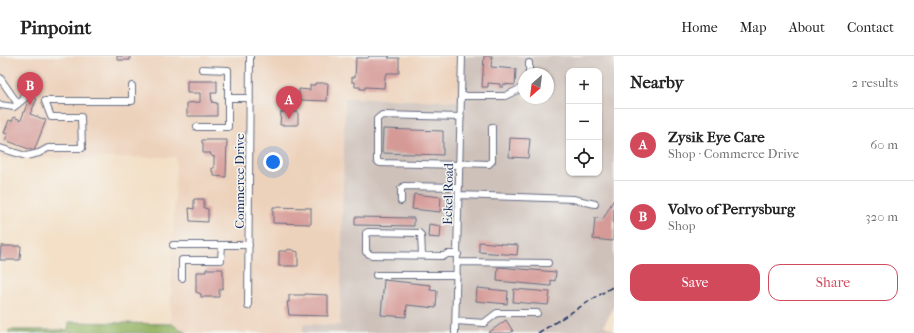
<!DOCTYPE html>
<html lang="en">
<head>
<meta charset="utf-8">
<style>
	body { margin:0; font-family:"IM FELL French Canon",serif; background:#f2f2f2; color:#222 }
	.controls { position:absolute; right:12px; top:12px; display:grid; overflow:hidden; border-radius:8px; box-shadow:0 1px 3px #0004 }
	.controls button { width:36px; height:36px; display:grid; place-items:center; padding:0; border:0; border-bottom:1px solid #e0e0e0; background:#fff; color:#222; font:20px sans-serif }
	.compass { position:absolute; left:518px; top:12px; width:36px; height:36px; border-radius:50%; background:#fff; box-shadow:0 1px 3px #0004; rotate:208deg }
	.you { position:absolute; left:273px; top:106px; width:14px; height:14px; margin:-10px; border:3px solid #fff; border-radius:50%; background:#1a73e8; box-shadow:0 0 0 6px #1a73e833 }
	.badge { display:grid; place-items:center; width:26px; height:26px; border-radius:50%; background:#d1495b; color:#fff; font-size:13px; font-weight:700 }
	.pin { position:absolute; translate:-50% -33px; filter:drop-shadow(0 1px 2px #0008) }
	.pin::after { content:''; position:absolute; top:21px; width:14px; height:12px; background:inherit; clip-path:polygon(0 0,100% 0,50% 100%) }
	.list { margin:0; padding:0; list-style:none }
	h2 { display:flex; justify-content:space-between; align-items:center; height:52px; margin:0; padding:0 16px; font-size:17px }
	h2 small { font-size:13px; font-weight:400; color:#767676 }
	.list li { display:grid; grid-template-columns:26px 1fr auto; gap:12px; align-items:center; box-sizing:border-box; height:72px; padding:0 16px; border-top:1px solid #e0e0e0 }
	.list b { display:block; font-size:15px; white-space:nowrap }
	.list p { margin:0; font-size:13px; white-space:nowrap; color:#767676 }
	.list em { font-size:13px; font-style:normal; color:#767676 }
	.actions { display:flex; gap:8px; padding:12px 16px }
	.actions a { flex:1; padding:9px 0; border:1px solid #d1495b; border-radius:12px; text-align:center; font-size:14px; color:#d1495b }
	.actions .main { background:#d1495b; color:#fff }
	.icon { flex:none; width:22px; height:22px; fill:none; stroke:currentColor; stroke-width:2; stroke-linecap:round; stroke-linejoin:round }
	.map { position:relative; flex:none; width:614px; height:277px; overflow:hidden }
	header { display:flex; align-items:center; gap:24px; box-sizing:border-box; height:56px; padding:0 20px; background:#fff; border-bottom:1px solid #e0e0e0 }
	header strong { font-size:19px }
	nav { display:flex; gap:22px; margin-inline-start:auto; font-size:14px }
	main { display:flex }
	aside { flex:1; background:#fff }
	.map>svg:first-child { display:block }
	.built { fill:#edd2bb }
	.industrial { fill:#cec1ba; fill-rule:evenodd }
	.forest { fill:#98b669; stroke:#5a7264 }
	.building { fill:#d69a96 }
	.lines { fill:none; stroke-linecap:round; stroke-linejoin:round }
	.minor-casing { stroke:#676d83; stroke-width:8 }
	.minor { stroke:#fff; stroke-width:6 }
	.rail { stroke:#1b2f5e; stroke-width:1.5; stroke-dasharray:6 3; stroke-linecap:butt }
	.labels { text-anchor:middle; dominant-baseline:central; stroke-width:3; stroke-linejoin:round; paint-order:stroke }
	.street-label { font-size:13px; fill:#1b2f5e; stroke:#f6f6f2 }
</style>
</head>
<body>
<header>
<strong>Pinpoint</strong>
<nav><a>Home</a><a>Map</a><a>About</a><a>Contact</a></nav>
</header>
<main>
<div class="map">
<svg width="614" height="277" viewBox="0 0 614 277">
	<rect width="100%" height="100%" fill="#f6f6f2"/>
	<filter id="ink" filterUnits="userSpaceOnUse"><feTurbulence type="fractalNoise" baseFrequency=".025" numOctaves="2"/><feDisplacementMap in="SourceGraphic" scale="8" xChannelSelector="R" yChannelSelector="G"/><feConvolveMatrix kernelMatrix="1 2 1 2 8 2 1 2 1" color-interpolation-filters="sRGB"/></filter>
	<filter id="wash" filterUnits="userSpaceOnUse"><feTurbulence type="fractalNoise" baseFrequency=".012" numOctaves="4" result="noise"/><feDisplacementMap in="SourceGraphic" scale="16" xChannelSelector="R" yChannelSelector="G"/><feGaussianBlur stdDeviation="0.9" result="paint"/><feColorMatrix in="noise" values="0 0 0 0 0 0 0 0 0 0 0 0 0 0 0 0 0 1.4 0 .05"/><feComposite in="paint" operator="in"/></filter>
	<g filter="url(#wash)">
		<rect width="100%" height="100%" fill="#f3e0c7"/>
		<path class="built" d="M 0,0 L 459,0 L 458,45 L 345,42 L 340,269 L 303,268 L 303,277 L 170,277 L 176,101 L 0,103 Z"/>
		<path class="industrial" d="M 459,0 L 614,0 L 614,251 L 604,269 L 614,275 L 614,277 L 303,277 L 303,268 L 340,269 L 345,42 L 458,45 ZM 569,15 L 599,15 L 599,117 L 569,117 ZM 524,18 L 548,18 L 548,42 L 524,42 Z"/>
		<path class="forest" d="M 69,266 L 171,268 L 186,276 L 186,277 L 9,277 L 9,274 L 68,274 Z"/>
		<g id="blocks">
			<path class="building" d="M 117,0 L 130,0 L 130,4 L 117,4 Z
				M 369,0 L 390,0 L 388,2 L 399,2 L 399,17 L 387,17 L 385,20 L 384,32 L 365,31 L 365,33 L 360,33 L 360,31 L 355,31 L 355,26 L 352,26 L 352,21 L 355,21 L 356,2 L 368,2 Z
				M 484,0 L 492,0 L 491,11 L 516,13 L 515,29 L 503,28 L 503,31 L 500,31 L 500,28 L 488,27 L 488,31 L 482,31 Z
				M 187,25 L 217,25 L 217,37 L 211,37 L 212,46 L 211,46 L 217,47 L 217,60 L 187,60 L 187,47 L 200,46 L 200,37 L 187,37 Z
				M 315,27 L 328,27 L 327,45 L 299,44 L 299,33 L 310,34 L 310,29 L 315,29 Z
				M 30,40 L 37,43 L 30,58 L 46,64 L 34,95 L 5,84 L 8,78 L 4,77 L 9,64 L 12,65 L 14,61 L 21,64 Z
				M 281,56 L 298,56 L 298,69 L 280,69 Z
				M 383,73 L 443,75 L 443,99 L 382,97 Z
				M 510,82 L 530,83 L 528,102 L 509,101 Z
				M 202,84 L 227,84 L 226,121 L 214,120 L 214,116 L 212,116 L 212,112 L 214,112 L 214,100 L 213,101 L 210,98 L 211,97 L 203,97 L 203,87 L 202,87 Z
				M 414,138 L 441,141 L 440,156 L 412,153 Z
				M 194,143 L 204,143 L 204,152 L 208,153 L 208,166 L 190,165 L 189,152 L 194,153 Z
				M 614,143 L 613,185 L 593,183 L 595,162 L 603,163 Z
				M 273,151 L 311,152 L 311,168 L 273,167 Z
				M 355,161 L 414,162 L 414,170 L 355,169 Z
				M 429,168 L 441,170 L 440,182 L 428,181 Z
				M 479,186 L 518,189 L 517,199 L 479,196 Z
				M 1,190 L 21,190 L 20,204 L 0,204 Z
				M 289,193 L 298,196 L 298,210 L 279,210 L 279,195 L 286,195 Z
				M 498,211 L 556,216 L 555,225 L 551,224 L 551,230 L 497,225 Z
				M 206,213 L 222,213 L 223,214 L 223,232 L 219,234 L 219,241 L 201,241 L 201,238 L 196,236 L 196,216 L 206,216 Z
				M 384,224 L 431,229 L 430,234 L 437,235 L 436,252 L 407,249 L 406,261 L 381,259 Z
				M 477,232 L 508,235 L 507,248 L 476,245 Z
				M 514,233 L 550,236 L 548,249 L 513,246 Z
				M 305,238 L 328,239 L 328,260 L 289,259 L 287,246 L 289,246 L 289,239 L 305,239 Z
				M 506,264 L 513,275 L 510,277 L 488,277 Z"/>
		</g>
	</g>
	<g filter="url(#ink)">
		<use href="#blocks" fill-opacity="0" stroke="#676d83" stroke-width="1"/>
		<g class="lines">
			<defs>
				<path id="minor" d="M 529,7 L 529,18
					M 0,22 L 18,48
					M 461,40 L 505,40 L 524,31
					M 228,42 L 250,42
					M 0,49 L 14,51 L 24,43 L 25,29
					M 197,71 L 228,71 L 228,14 L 202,13
					M 0,92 L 26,100 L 39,97 L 48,92 L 82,92 L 81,61 L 51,61 L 45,45 L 132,45 L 132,30
					M 460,107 L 489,108 L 492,105 L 492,71
					M 460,109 L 380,107 L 377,105 L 377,63 L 382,59 L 461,61
					M 459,139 L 573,143 L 595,148
					M 401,145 L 401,133 L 404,130 L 459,131
					M 173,189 L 249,189
					M 422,199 L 421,179 L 419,177 L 368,176 L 366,177 L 366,196 L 371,199 L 444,200 L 447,198 L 458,198
					M 457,206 L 548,207
					M 376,219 L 457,219
					M 182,222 L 182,204 L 221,204 L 222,189
					M 248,250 L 250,0
					M 456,265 L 484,267 L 497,257 L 537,257
					M 455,277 L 462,0"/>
			</defs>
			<use href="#minor" class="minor-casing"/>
			<use href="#minor" class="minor"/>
			<path class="rail" d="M 538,277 L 614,230"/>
		</g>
	</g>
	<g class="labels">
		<g class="street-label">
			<text transform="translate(239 125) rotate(-90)">Commerce Drive</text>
			<text transform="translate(448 138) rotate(-89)">Eckel Road</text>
		</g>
	</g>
</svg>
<div class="controls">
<button>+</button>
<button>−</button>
<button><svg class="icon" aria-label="locate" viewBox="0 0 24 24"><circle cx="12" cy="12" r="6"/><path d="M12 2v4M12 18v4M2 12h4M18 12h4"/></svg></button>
</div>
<svg class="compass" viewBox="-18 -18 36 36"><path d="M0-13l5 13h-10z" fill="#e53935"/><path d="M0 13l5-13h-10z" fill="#767676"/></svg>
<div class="you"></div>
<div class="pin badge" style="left:289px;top:63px">A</div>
<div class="pin badge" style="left:30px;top:49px">B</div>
</div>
<aside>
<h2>Nearby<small>2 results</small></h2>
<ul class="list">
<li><span class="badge">A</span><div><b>Zysik Eye Care</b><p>Shop · Commerce Drive</p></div><em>60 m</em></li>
<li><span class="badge">B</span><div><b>Volvo of Perrysburg</b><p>Shop</p></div><em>320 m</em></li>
</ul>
<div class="actions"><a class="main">Save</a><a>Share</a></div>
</aside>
</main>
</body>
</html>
